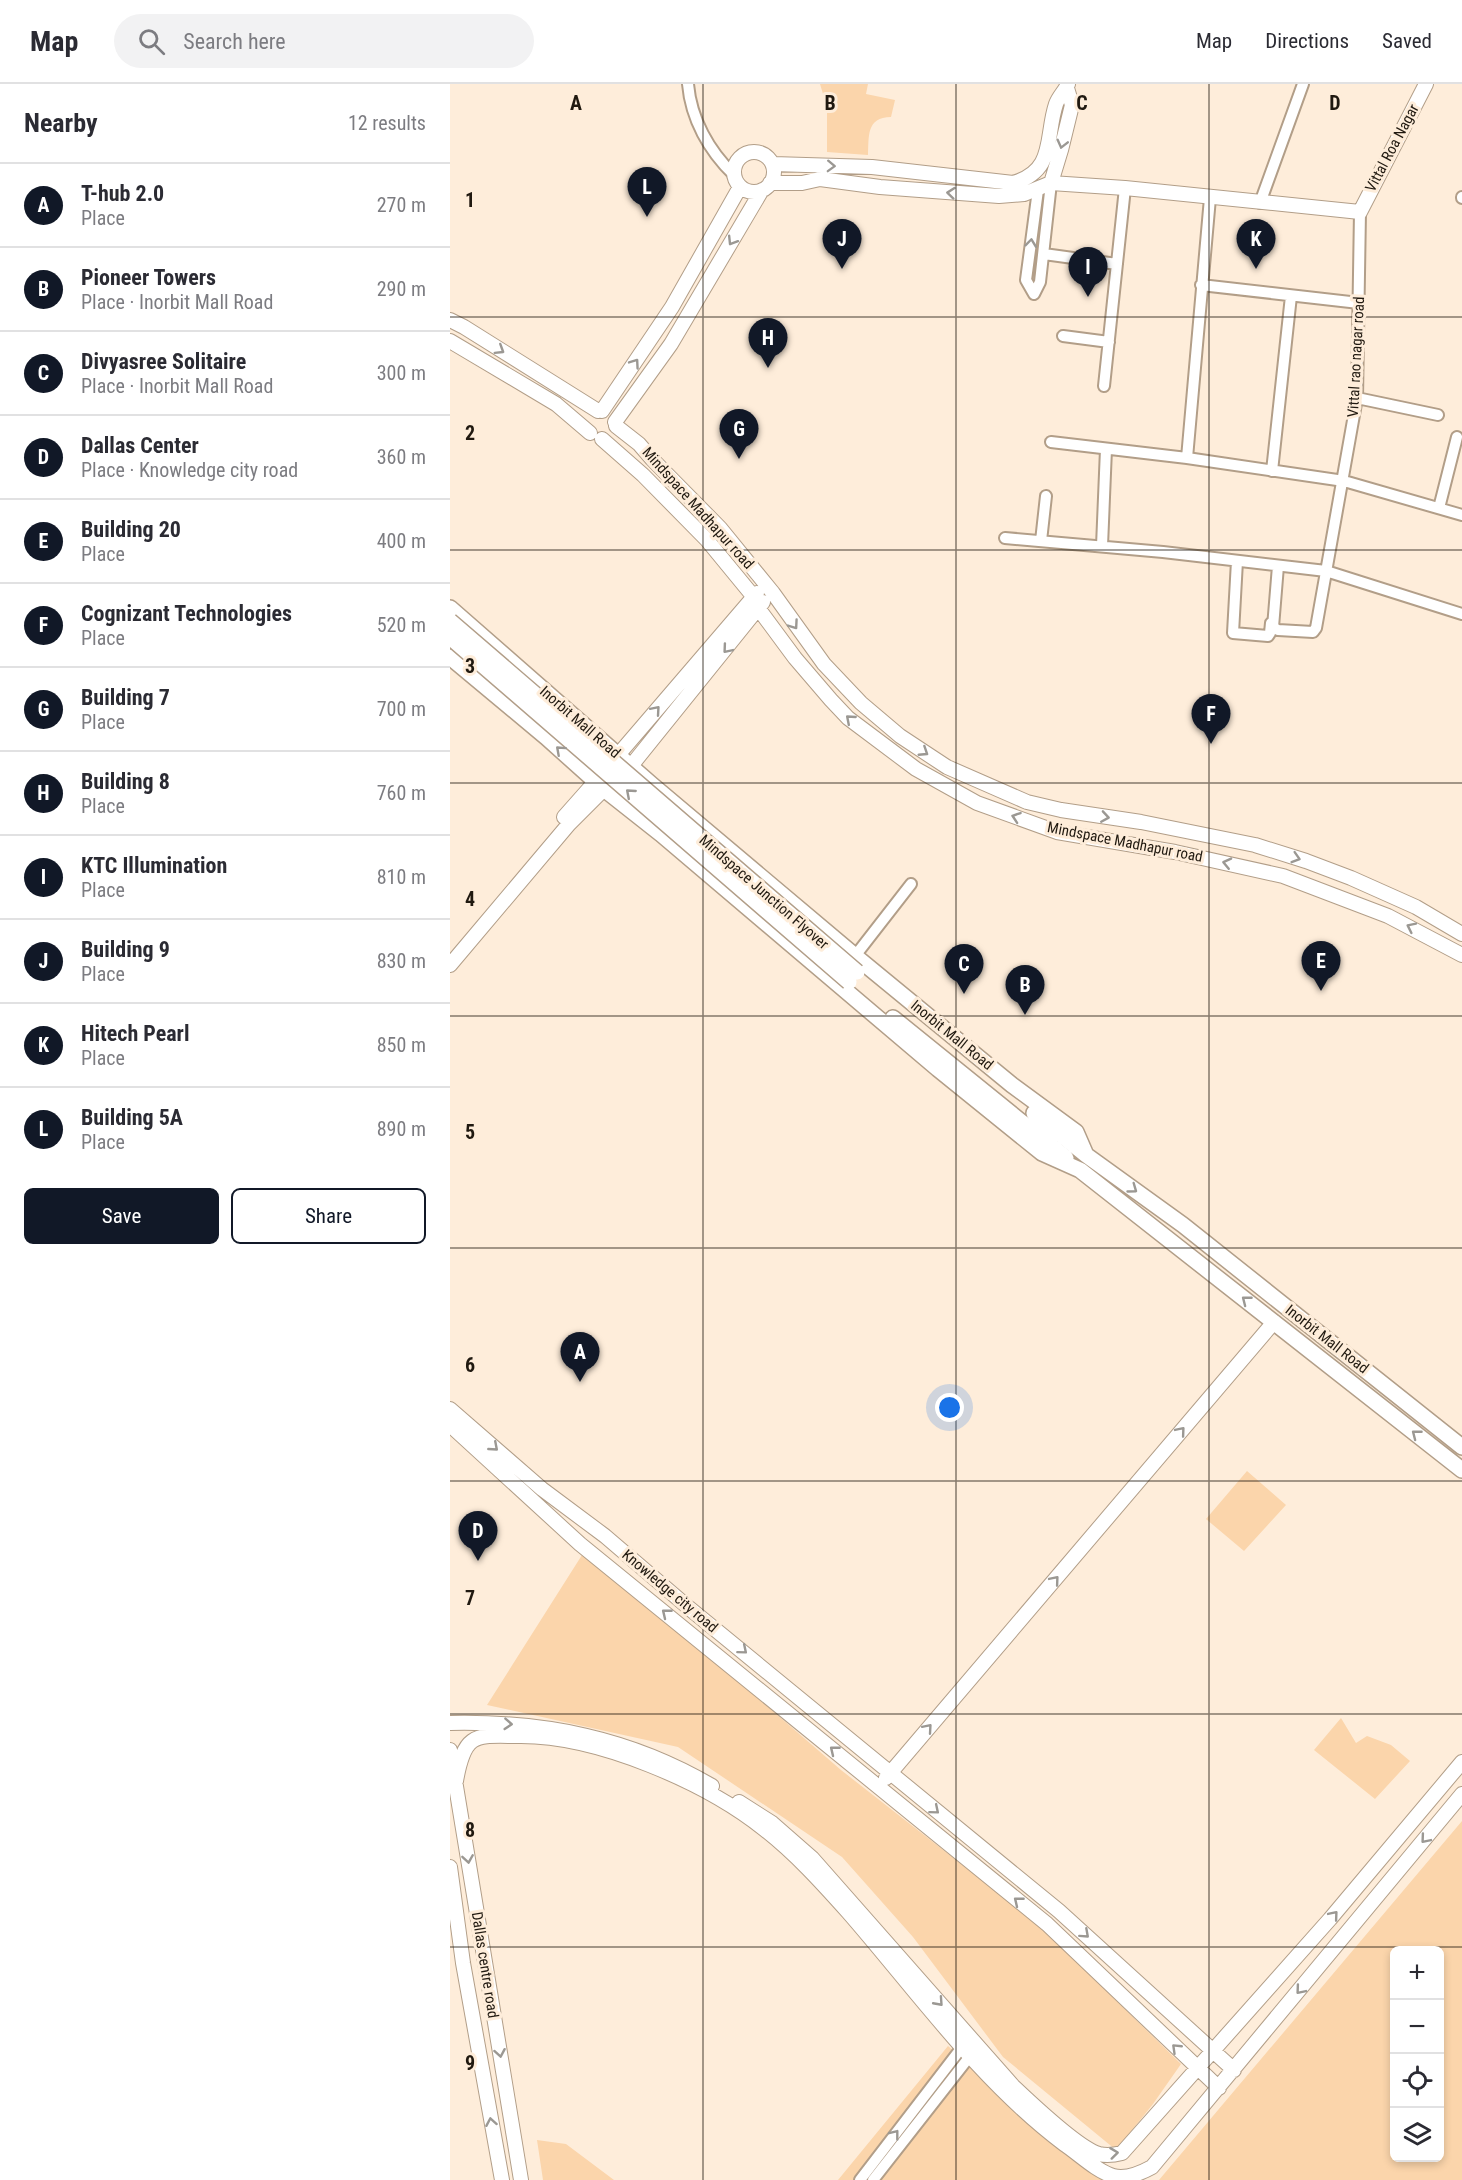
<!DOCTYPE html>
<html lang="en">
<head>
<meta charset="utf-8">
<style>
	body { margin:0; font-family:"Roboto Condensed",sans-serif; background:#f2f2f3; color:#2b2b33 }
	.controls { position:absolute; right:18px; bottom:18px; display:grid; overflow:hidden; border-radius:9px; box-shadow:0 3px 9px #0003 }
	.controls button { width:54px; height:54px; display:grid; place-items:center; padding:0; border:0; border-bottom:2px solid #e1e1e2; background:#fff; color:#2b2b33; font:30px sans-serif }
	.you { position:absolute; left:500px; top:1324px; width:21px; height:21px; margin:-15px; border:4px solid #fff; border-radius:50%; background:#1a73e8; box-shadow:0 0 0 9px #1a73e833 }
	.badge { display:grid; place-items:center; width:39px; height:39px; border-radius:50%; background:#111827; color:#fff; font-size:20px; font-weight:700 }
	.pin { position:absolute; translate:-50% -50px; filter:drop-shadow(0 2px 3px #0008) }
	.pin::after { content:''; position:absolute; top:32px; width:21px; height:18px; background:inherit; clip-path:polygon(0 0,100% 0,50% 100%) }
	.list { margin:0; padding:0; list-style:none }
	h2 { display:flex; justify-content:space-between; align-items:center; height:78px; margin:0; padding:0 24px; font-size:26px }
	h2 small { font-size:20px; font-weight:400; color:#7c7c81 }
	.list li { display:grid; grid-template-columns:39px 1fr auto; gap:18px; align-items:center; box-sizing:border-box; height:84px; padding:0 24px; border-top:2px solid #e1e1e2 }
	.list b { display:block; font-size:22px; white-space:nowrap }
	.list p { margin:0; font-size:20px; white-space:nowrap; color:#7c7c81 }
	.list em { font-size:20px; font-style:normal; color:#7c7c81 }
	.actions { display:flex; gap:12px; padding:18px 24px }
	.actions a { flex:1; padding:14px 0; border:2px solid #111827; border-radius:9px; text-align:center; font-size:21px; color:#111827 }
	.actions .main { background:#111827; color:#fff }
	.icon { flex:none; width:33px; height:33px; fill:none; stroke:currentColor; stroke-width:2; stroke-linecap:round; stroke-linejoin:round }
	.map { position:relative; flex:none; width:1012px; height:2096px; overflow:hidden }
	header { display:flex; align-items:center; gap:36px; box-sizing:border-box; height:84px; padding:0 30px; background:#fff; border-bottom:2px solid #e1e1e2 }
	header strong { font-size:28px }
	nav { display:flex; gap:33px; margin-inline-start:auto; font-size:21px }
	.search { width:420px; height:54px; background:#f2f2f3; display:flex; align-items:center; gap:15px; box-sizing:border-box; padding:0 21px; border-radius:33px; color:#7c7c81; font-size:22px }
	main { display:flex }
	aside { flex:1; background:#fff }
	.map>svg:first-child { display:block }
	.green { fill:#fbd5ab; fill-rule:evenodd }
	.lines { fill:none; stroke-linecap:round; stroke-linejoin:round }
	.minor-casing { stroke:#b29e88; stroke-width:14 }
	.tertiary-casing { stroke:#b29e88; stroke-width:16 }
	.secondary-casing { stroke:#b29e88; stroke-width:18 }
	.minor { stroke:#fff; stroke-width:10 }
	.tertiary { stroke:#fff; stroke-width:14 }
	.secondary { stroke:#fff; stroke-width:15 }
	.secondary-bridge-casing { stroke:#b29e88; stroke-width:18; stroke-linecap:butt }
	.secondary-bridge { stroke:#fff; stroke-width:15 }
	.oneway { stroke:#9b9893 }
	.grid { fill:none; stroke:#201910; stroke-width:1.5; stroke-opacity:0.55 }
	.labels { text-anchor:middle; dominant-baseline:central; stroke-width:6; stroke-linejoin:round; paint-order:stroke }
	.street-label { font-size:15px; fill:#201910; stroke:#feedda }
	.grid-label { font-size:20px; text-anchor:middle; font-weight:bold; fill:#201910; stroke:#feedda; stroke-width:6; stroke-linejoin:round; paint-order:stroke }
</style>
</head>
<body>
<header>
<strong>Map</strong>
<div class="search"><svg class="icon" aria-label="search" viewBox="0 0 24 24"><circle cx="10" cy="10" r="6"/><path d="M15 15l6 6"/></svg>Search here</div>
<nav><a>Map</a><a>Directions</a><a>Saved</a></nav>
</header>
<main>
<aside>
<h2>Nearby<small>12 results</small></h2>
<ul class="list">
<li><span class="badge">A</span><div><b>T-hub 2.0</b><p>Place</p></div><em>270 m</em></li>
<li><span class="badge">B</span><div><b>Pioneer Towers</b><p>Place · Inorbit Mall Road</p></div><em>290 m</em></li>
<li><span class="badge">C</span><div><b>Divyasree Solitaire</b><p>Place · Inorbit Mall Road</p></div><em>300 m</em></li>
<li><span class="badge">D</span><div><b>Dallas Center</b><p>Place · Knowledge city road</p></div><em>360 m</em></li>
<li><span class="badge">E</span><div><b>Building 20</b><p>Place</p></div><em>400 m</em></li>
<li><span class="badge">F</span><div><b>Cognizant Technologies</b><p>Place</p></div><em>520 m</em></li>
<li><span class="badge">G</span><div><b>Building 7</b><p>Place</p></div><em>700 m</em></li>
<li><span class="badge">H</span><div><b>Building 8</b><p>Place</p></div><em>760 m</em></li>
<li><span class="badge">I</span><div><b>KTC Illumination</b><p>Place</p></div><em>810 m</em></li>
<li><span class="badge">J</span><div><b>Building 9</b><p>Place</p></div><em>830 m</em></li>
<li><span class="badge">K</span><div><b>Hitech Pearl</b><p>Place</p></div><em>850 m</em></li>
<li><span class="badge">L</span><div><b>Building 5A</b><p>Place</p></div><em>890 m</em></li>
</ul>
<div class="actions"><a class="main">Save</a><a>Share</a></div>
</aside>
<div class="map">
<svg width="1012" height="2096" viewBox="0 0 1012 2096">
	<rect width="100%" height="100%" fill="#feedda"/>
	<path class="green" d="M 370,0 L 418,0 L 416,10 L 445,16 L 441,33 C 416,33 419,53 418,71 L 377,68 L 377,23 Z
		M 797,1387 L 836,1421 L 794,1467 L 756,1435 Z
		M 132,1471 L 221,1539 L 391,1686 L 589,1841 L 731,1980 L 703,2020 L 666,2066 L 553,1973 L 463,1853 L 392,1773 L 228,1663 L 37,1621 Z
		M 891,1634 L 906,1659 L 917,1652 L 941,1661 L 960,1677 L 925,1715 L 864,1666 Z
		M 1012,1737 L 1012,2096 L 709,2096 ZM 944,1866 L 990,1866 L 990,2074 L 944,2074 Z
		M 498,1962 L 655,2096 L 388,2096 Z
		M 87,2056 L 116,2060 L 164,2096 L 93,2096 Z"/>
	<g class="lines">
		<defs>
			<path id="minor" d="M 238,0 C 241,35 259,67 284,91
				M 1012,114 L 1012,113
				M 810,119 L 853,0
				M 594,170 L 667,180
				M 751,201 L 909,219
				M 584,210 L 590,198 L 601,99
				M 584,210 L 576,196 L 588,106
				M 613,252 L 659,258
				M 654,302 L 675,104
				M 907,314 L 988,331
				M 601,358 L 737,374 L 894,397 L 1012,431
				M 737,374 L 760,114
				M 822,387 L 841,212
				M 989,424 L 1007,353
				M 555,454 L 713,468 L 876,487 L 1012,530
				M 591,457 L 596,412
				M 652,462 L 656,365
				M 787,477 L 783,549 L 818,552 L 820,549 L 821,539
				M 828,482 L 823,543 L 828,546 L 863,548 L 866,544 L 907,314 L 910,128
				M 405,872 L 461,800
				M 410,2096 L 516,1958
				M 423,2096 L 524,1967"/>
			<path id="tertiary" d="M284 88a20 20 0 1 1 40 0a20 20 0 1 1-40 0Z
				M 323,80 L 422,83 L 563,99 C 606,87 595,53 606,20 C 609,12 615,7 618,0
				M 320,99 L 352,99 L 370,95 L 430,103 L 549,112 L 574,110 L 601,99 L 611,66 L 622,21 L 617,4
				M 601,99 L 675,104 L 910,128 L 976,0
				M 0,236 L 14,243 L 148,327
				M 0,257 L 106,320 L 140,349
				M 152,327 L 222,223 L 290,103
				M 165,338 L 221,260 L 312,106
				M 166,342 L 189,360 L 202,375 L 270,444 L 323,509 L 374,580 L 411,619 L 450,652 L 497,683 L 577,718 L 611,726 L 691,738 L 805,761 L 856,777 L 901,794 L 966,823 L 1012,850
				M 152,355 L 193,391 L 257,456 L 303,512 L 308,524 L 345,574 L 381,616 L 398,634 L 466,685 L 527,719 L 607,748 L 725,768 L 833,792 L 938,832 L 1012,871
				M 168,671 L 307,509
				M 181,682 L 313,518
				M 114,733 L 145,698
				M 0,881 L 119,740 L 154,705
				M 0,1325 L 92,1405 L 155,1452 L 239,1524 L 609,1827 L 784,1986
				M 0,1341 L 130,1460 L 597,1840 L 769,2004
				M 0,1639 C 95,1637 180,1654 262,1702
				M 0,1666 L 71,2096
				M 436,1694 L 824,1238
				M 6,1697 C 15,1646 26,1652 71,1652 C 148,1652 255,1698 314,1745 C 345,1769 372,1799 398,1828 C 467,1907 529,1996 614,2060 C 629,2070 646,2087 663,2092 C 676,2096 691,2089 702,2083 L 1012,1710
				M 289,1718 L 322,1739 L 362,1774 L 563,2002 C 580,2018 628,2064 649,2070 C 657,2072 664,2071 672,2069 L 880,1835 L 1012,1678
				M 0,1783 L 13,1879 L 52,2096"/>
			<path id="secondary" d="M 0,524 L 202,701 L 405,872 L 562,1001 L 626,1048 L 636,1071
				M 0,573 L 96,653 L 154,705 L 211,750 L 488,985 L 592,1069 L 630,1086 L 1012,1386
				M 443,934 L 616,1074
				M 584,1029 L 636,1071 L 733,1141 L 1012,1363"/>
		</defs>
		<use href="#minor" class="minor-casing"/>
		<use href="#tertiary" class="tertiary-casing"/>
		<use href="#secondary" class="secondary-casing"/>
		<use href="#minor" class="minor"/>
		<use href="#tertiary" class="tertiary"/>
		<use href="#secondary" class="secondary"/>
		<defs>
			<path id="secondary-bridge" d="M 0,537 L 407,888
				M 0,553 L 399,898"/>
		</defs>
		<use href="#secondary-bridge" class="secondary-bridge-casing"/>
		<use href="#secondary-bridge" class="secondary-bridge"/>
	</g>
	<defs><path id="oneway-chevron" d="M-2-3.5L2.5 0L-2 3.5" fill="none" stroke-width="1.6" stroke-linecap="round" stroke-linejoin="round" transform="scale(1.5)"/></defs>
	<g class="oneway">
		<use href="#oneway-chevron" transform="translate(612 60) rotate(104)"/>
		<use href="#oneway-chevron" transform="translate(381 82) rotate(2)"/>
		<use href="#oneway-chevron" transform="translate(501 109) rotate(-174)"/>
		<use href="#oneway-chevron" transform="translate(282 157) rotate(122)"/>
		<use href="#oneway-chevron" transform="translate(581 159) rotate(-83)"/>
		<use href="#oneway-chevron" transform="translate(50 266) rotate(32)"/>
		<use href="#oneway-chevron" transform="translate(185 279) rotate(-55)"/>
		<use href="#oneway-chevron" transform="translate(344 541) rotate(55)"/>
		<use href="#oneway-chevron" transform="translate(277 565) rotate(130)"/>
		<use href="#oneway-chevron" transform="translate(206 626) rotate(-49)"/>
		<use href="#oneway-chevron" transform="translate(400 635) rotate(-139)"/>
		<use href="#oneway-chevron" transform="translate(110 666) rotate(-138)"/>
		<use href="#oneway-chevron" transform="translate(474 668) rotate(33)"/>
		<use href="#oneway-chevron" transform="translate(180 709) rotate(-139)"/>
		<use href="#oneway-chevron" transform="translate(566 733) rotate(-161)"/>
		<use href="#oneway-chevron" transform="translate(655 733) rotate(9)"/>
		<use href="#oneway-chevron" transform="translate(846 774) rotate(17)"/>
		<use href="#oneway-chevron" transform="translate(777 779) rotate(-167)"/>
		<use href="#oneway-chevron" transform="translate(961 843) rotate(-154)"/>
		<use href="#oneway-chevron" transform="translate(683 1105) rotate(36)"/>
		<use href="#oneway-chevron" transform="translate(796 1216) rotate(-142)"/>
		<use href="#oneway-chevron" transform="translate(731 1347) rotate(-50)"/>
		<use href="#oneway-chevron" transform="translate(966 1350) rotate(-142)"/>
		<use href="#oneway-chevron" transform="translate(44 1363) rotate(41)"/>
		<use href="#oneway-chevron" transform="translate(605 1496) rotate(-50)"/>
		<use href="#oneway-chevron" transform="translate(216 1529) rotate(-141)"/>
		<use href="#oneway-chevron" transform="translate(293 1566) rotate(40)"/>
		<use href="#oneway-chevron" transform="translate(58 1640) rotate(4)"/>
		<use href="#oneway-chevron" transform="translate(478 1644) rotate(-49)"/>
		<use href="#oneway-chevron" transform="translate(384 1666) rotate(-141)"/>
		<use href="#oneway-chevron" transform="translate(485 1726) rotate(40)"/>
		<use href="#oneway-chevron" transform="translate(975 1755) rotate(130)"/>
		<use href="#oneway-chevron" transform="translate(18 1775) rotate(81)"/>
		<use href="#oneway-chevron" transform="translate(568 1817) rotate(-141)"/>
		<use href="#oneway-chevron" transform="translate(884 1831) rotate(-50)"/>
		<use href="#oneway-chevron" transform="translate(635 1850) rotate(42)"/>
		<use href="#oneway-chevron" transform="translate(850 1906) rotate(130)"/>
		<use href="#oneway-chevron" transform="translate(489 1918) rotate(48)"/>
		<use href="#oneway-chevron" transform="translate(726 1964) rotate(-136)"/>
		<use href="#oneway-chevron" transform="translate(50 1969) rotate(80)"/>
		<use href="#oneway-chevron" transform="translate(41 2038) rotate(-100)"/>
		<use href="#oneway-chevron" transform="translate(445 2050) rotate(-52)"/>
		<use href="#oneway-chevron" transform="translate(664 2069) rotate(-7)"/>
	</g>
	<path class="grid" d="M 253,0 L 253,2096M 506,0 L 506,2096M 759,0 L 759,2096M 0,233 L 1012,233M 0,466 L 1012,466M 0,699 L 1012,699M 0,932 L 1012,932M 0,1164 L 1012,1164M 0,1397 L 1012,1397M 0,1630 L 1012,1630M 0,1863 L 1012,1863"/>
	<g class="labels">
		<g class="street-label">
			<text transform="translate(942 64) rotate(-62)">Vittal Roa Nagar</text>
			<text transform="translate(906 273) rotate(-87)">Vittal rao nagar road</text>
			<text transform="translate(248 424) rotate(48)">Mindspace Madhapur road</text>
			<text transform="translate(130 638) rotate(41)">Inorbit Mall Road</text>
			<text transform="translate(675 758) rotate(11)">Mindspace Madhapur road</text>
			<text transform="translate(314 808) rotate(41)">Mindspace Junction Flyover</text>
			<text transform="translate(502 951) rotate(39)">Inorbit Mall Road</text>
			<text transform="translate(877 1255) rotate(38)">Inorbit Mall Road</text>
			<text transform="translate(220 1507) rotate(40)">Knowledge city road</text>
			<text transform="translate(35 1881) rotate(81)">Dallas centre road</text>
		</g>
	</g>
	<g class="grid-label">
		<text x="126" y="26">A</text>
		<text x="380" y="26">B</text>
		<text x="632" y="26">C</text>
		<text x="885" y="26">D</text>
		<text x="20" y="123">1</text>
		<text x="20" y="356">2</text>
		<text x="20" y="589">3</text>
		<text x="20" y="822">4</text>
		<text x="20" y="1055">5</text>
		<text x="20" y="1288">6</text>
		<text x="20" y="1521">7</text>
		<text x="20" y="1753">8</text>
		<text x="20" y="1986">9</text>
	</g>
</svg>
<div class="controls">
<button>+</button>
<button>−</button>
<button><svg class="icon" aria-label="locate" viewBox="0 0 24 24"><circle cx="12" cy="12" r="6"/><path d="M12 2v4M12 18v4M2 12h4M18 12h4"/></svg></button>
<button><svg class="icon" aria-label="layers" viewBox="0 0 24 24"><path d="M12 4l9 5-9 5-9-5zM3 14l9 5 9-5"/></svg></button>
</div>
<div class="you"></div>
<div class="pin badge" style="left:130px;top:1298px">A</div>
<div class="pin badge" style="left:575px;top:931px">B</div>
<div class="pin badge" style="left:514px;top:910px">C</div>
<div class="pin badge" style="left:28px;top:1477px">D</div>
<div class="pin badge" style="left:871px;top:907px">E</div>
<div class="pin badge" style="left:761px;top:660px">F</div>
<div class="pin badge" style="left:289px;top:375px">G</div>
<div class="pin badge" style="left:318px;top:284px">H</div>
<div class="pin badge" style="left:638px;top:213px">I</div>
<div class="pin badge" style="left:392px;top:185px">J</div>
<div class="pin badge" style="left:806px;top:185px">K</div>
<div class="pin badge" style="left:197px;top:133px">L</div>
</div>
</main>
</body>
</html>
